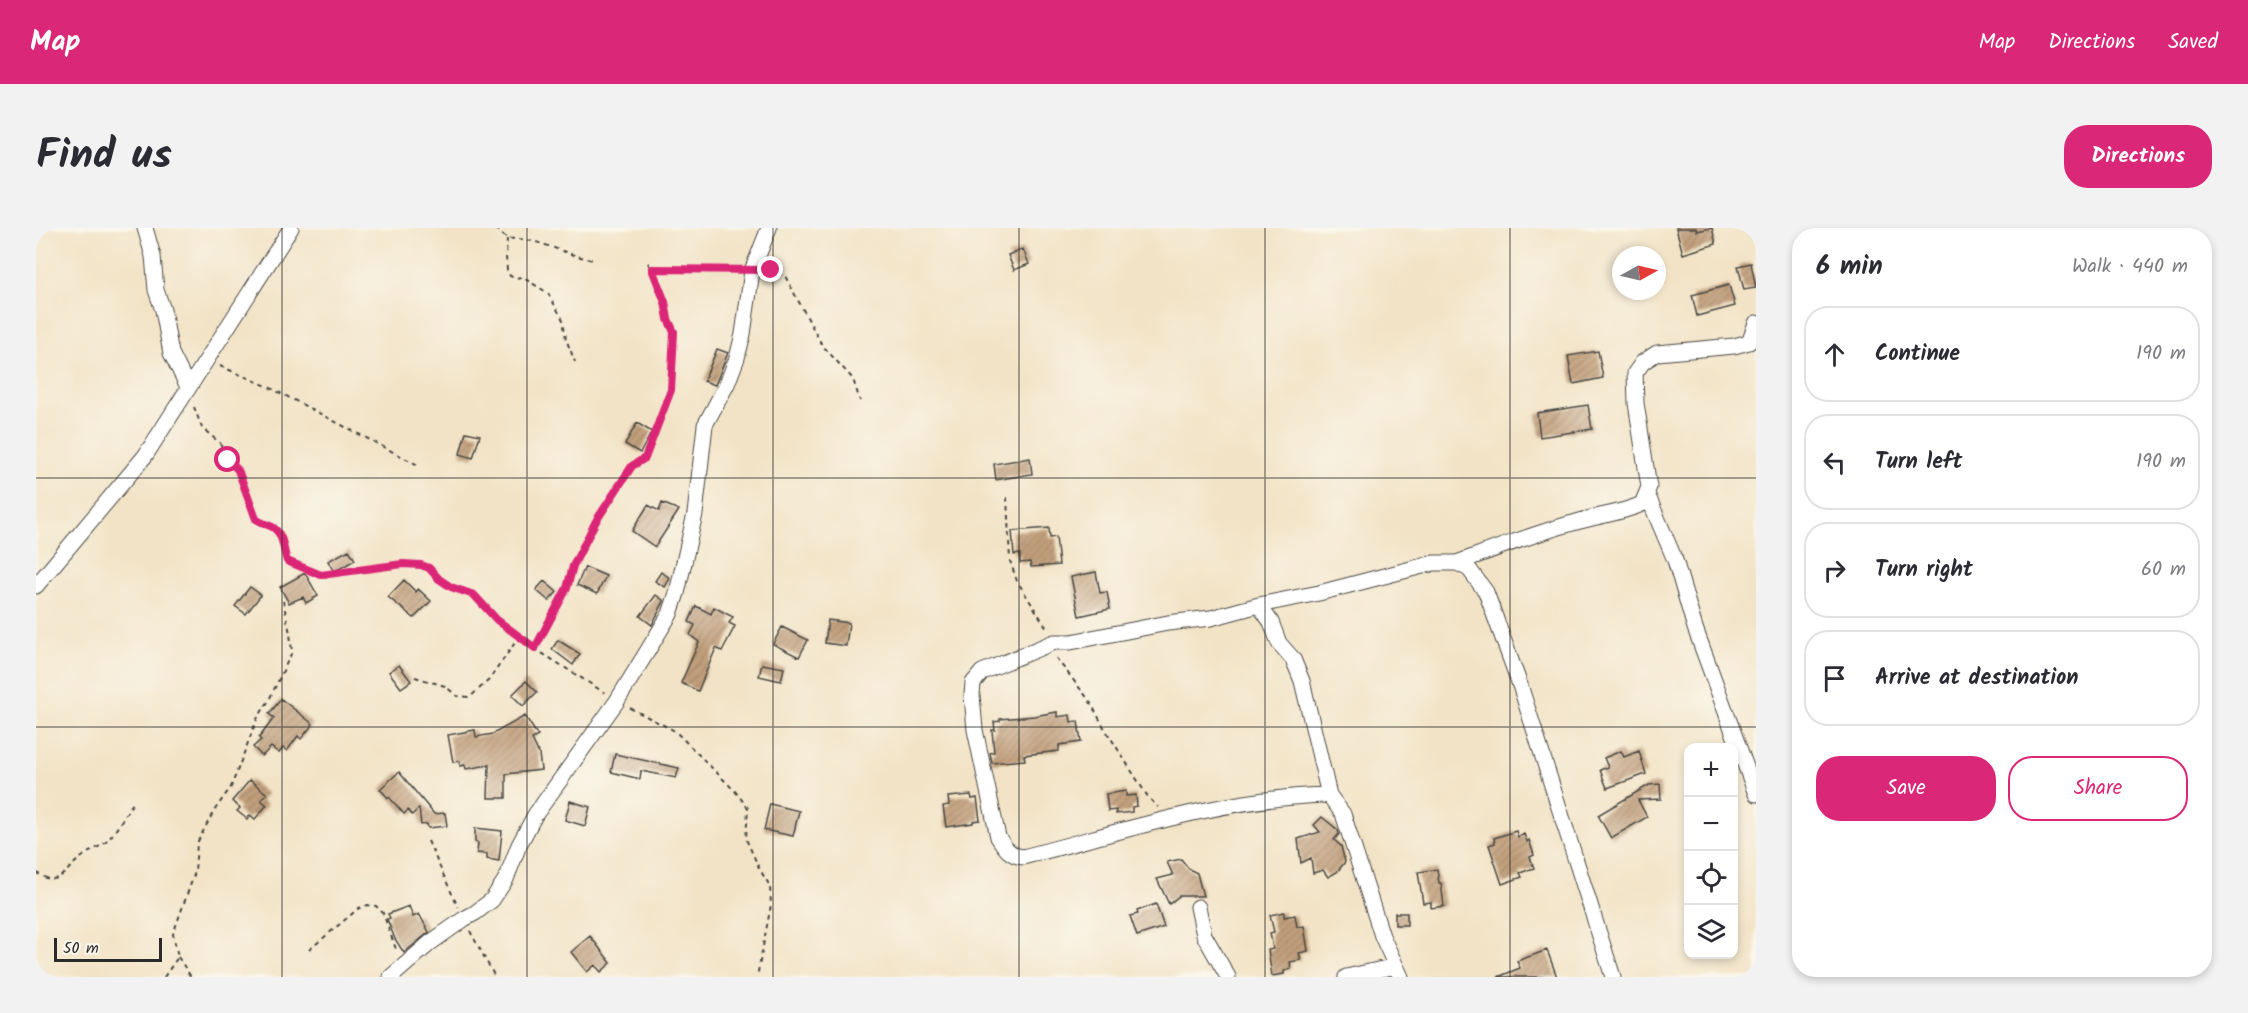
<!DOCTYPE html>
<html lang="en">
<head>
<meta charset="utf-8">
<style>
	body { margin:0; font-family:Kalam,sans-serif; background:#f2f2f3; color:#2b2b33 }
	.controls { position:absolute; right:18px; bottom:18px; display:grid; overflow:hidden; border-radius:12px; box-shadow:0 3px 9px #0003 }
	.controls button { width:54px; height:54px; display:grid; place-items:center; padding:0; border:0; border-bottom:2px solid #e1e1e2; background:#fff; color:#2b2b33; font:30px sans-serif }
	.compass { position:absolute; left:1576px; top:18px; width:54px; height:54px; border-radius:50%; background:#fff; box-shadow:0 3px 9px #0003; rotate:82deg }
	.scale { position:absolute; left:18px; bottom:15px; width:108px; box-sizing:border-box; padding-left:6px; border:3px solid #2b2b2b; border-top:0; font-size:16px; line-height:21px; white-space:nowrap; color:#2b2b2b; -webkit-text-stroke:4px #fbf7ec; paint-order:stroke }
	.stop { position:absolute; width:18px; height:18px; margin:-14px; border:4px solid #db2777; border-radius:50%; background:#fff }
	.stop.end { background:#db2777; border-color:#fff; box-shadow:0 2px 6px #0008 }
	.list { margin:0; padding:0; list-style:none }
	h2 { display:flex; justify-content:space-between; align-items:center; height:78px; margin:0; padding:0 24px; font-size:26px }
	h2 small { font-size:20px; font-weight:400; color:#7c7c81 }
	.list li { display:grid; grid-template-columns:39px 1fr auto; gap:18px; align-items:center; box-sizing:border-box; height:96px; margin:0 12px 12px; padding:0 12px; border:2px solid #e1e1e2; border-radius:24px }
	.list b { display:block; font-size:22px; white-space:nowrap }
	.list em { font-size:20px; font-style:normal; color:#7c7c81 }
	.actions { display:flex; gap:12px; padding:18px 24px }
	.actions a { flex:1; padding:14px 0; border:2px solid #db2777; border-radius:24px; text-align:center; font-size:21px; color:#db2777 }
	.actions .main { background:#db2777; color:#fff }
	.icon { flex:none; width:33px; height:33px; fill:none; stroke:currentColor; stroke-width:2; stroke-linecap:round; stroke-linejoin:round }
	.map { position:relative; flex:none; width:1720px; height:749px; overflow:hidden; border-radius:24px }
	header { display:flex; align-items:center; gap:36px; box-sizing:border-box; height:84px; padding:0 30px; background:#db2777; color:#fff }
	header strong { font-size:28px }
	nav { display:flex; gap:33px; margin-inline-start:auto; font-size:21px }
	.intro { display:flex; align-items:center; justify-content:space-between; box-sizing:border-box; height:144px; padding:0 36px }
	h1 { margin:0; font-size:42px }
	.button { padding:15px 27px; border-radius:24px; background:#db2777; color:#fff; font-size:21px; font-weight:700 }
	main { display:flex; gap:36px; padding:0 36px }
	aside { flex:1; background:#fff; border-radius:24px; box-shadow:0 3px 9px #0003 }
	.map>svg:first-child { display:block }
	.building { fill:url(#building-hatch) }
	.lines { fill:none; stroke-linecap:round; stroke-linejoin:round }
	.street-casing { stroke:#494742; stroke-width:17 }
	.path { stroke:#494742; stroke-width:2; stroke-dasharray:4.5 4.5; stroke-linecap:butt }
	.street { stroke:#fff; stroke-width:15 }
	.route { stroke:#db2777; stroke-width:8 }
	.grid { fill:none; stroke:#2b2b2b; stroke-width:1.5; stroke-opacity:0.55 }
</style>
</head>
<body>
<header>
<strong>Map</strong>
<nav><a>Map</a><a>Directions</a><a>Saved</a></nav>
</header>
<div class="intro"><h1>Find us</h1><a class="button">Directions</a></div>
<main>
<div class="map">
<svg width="1720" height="749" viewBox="0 0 1720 749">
	<defs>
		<pattern id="building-hatch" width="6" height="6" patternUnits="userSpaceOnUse" patternTransform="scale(1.5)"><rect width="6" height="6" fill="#c3a07d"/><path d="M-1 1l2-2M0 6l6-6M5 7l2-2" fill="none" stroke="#9f8367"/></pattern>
	</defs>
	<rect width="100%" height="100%" fill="#fbf7ec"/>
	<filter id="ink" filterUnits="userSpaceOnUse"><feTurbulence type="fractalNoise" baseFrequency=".0167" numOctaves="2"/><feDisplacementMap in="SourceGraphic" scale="12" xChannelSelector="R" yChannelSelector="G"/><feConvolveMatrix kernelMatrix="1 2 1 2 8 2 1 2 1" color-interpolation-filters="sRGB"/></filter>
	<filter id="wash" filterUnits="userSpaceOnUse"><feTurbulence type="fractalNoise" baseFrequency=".008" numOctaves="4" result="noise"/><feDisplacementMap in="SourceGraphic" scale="24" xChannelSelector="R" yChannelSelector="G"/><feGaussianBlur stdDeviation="1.35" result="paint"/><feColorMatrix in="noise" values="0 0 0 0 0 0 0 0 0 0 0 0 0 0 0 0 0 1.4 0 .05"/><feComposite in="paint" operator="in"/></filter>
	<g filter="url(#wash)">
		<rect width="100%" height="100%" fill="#f2e3c6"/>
		<g id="blocks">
			<path class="building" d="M 1640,0 L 1660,0 L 1661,3 L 1676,0 L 1680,16 L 1647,26 Z
				M 987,21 L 993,36 L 978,42 L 972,27 Z
				M 1715,35 L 1720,60 L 1708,62 L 1702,38 Z
				M 1693,57 L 1699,78 L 1661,88 L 1656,67 Z
				M 681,121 L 692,125 L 679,157 L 668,153 Z
				M 1562,123 L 1567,150 L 1537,156 L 1532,128 Z
				M 1552,177 L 1556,201 L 1504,209 L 1501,185 Z
				M 601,195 L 616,204 L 604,225 L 589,216 Z
				M 430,204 L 444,207 L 437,230 L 424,226 Z
				M 994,230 L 996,246 L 960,252 L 958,236 Z
				M 626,275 L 643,282 L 619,319 L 596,303 L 612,277 L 623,283 Z
				M 1013,300 L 1014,310 L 1020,309 L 1023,337 L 995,339 L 994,334 L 984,335 L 984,326 L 978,327 L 976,303 Z
				M 313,322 L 319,332 L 298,344 L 292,333 Z
				M 549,339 L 570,348 L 561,366 L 541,357 Z
				M 625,344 L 634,350 L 629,359 L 619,353 Z
				M 1060,344 L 1064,365 L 1071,364 L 1074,381 L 1043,388 L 1035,349 Z
				M 269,345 L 282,368 L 270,375 L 267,369 L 253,375 L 244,359 Z
				M 368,352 L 380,364 L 382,361 L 395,373 L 378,390 L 352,369 Z
				M 508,353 L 521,364 L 513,373 L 500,362 Z
				M 214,359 L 225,367 L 210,386 L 199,378 Z
				M 620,367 L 628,373 L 616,397 L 604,388 Z
				M 660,378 L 675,386 L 678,379 L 697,389 L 693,395 L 699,398 L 686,423 L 680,420 L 662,463 L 645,455 L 663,414 L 654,407 L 659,397 L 653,394 Z
				M 792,392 L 813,395 L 810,418 L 789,415 Z
				M 746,399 L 772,412 L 763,429 L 737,416 Z
				M 522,412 L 544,426 L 537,437 L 516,421 Z
				M 726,436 L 748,440 L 745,453 L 723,448 Z
				M 363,437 L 375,453 L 365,460 L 353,444 Z
				M 490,453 L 501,464 L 487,478 L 476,467 Z
				M 245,471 L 277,496 L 265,511 L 262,508 L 251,523 L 247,520 L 243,525 L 235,519 L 226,528 L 217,519 L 225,512 L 223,510 L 238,490 L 233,486 Z
				M 1021,484 L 1021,489 L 1034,487 L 1035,494 L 1042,493 L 1045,514 L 1023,517 L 1023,523 L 988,527 L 989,532 L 956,535 L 954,525 L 958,524 L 956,502 L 959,502 L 958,494 L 964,493 L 964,491 L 998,488 Z
				M 489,488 L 502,508 L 496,511 L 503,526 L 505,542 L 470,546 L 470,570 L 452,570 L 453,537 L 430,541 L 429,537 L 424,538 L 424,533 L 417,534 L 412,507 L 439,502 L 440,509 L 457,506 Z
				M 1585,523 L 1588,529 L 1603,523 L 1610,546 L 1571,560 L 1564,542 L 1572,539 L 1568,530 Z
				M 579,526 L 643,540 L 640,550 L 605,543 L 604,551 L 575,544 Z
				M 363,544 L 398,586 L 409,585 L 411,598 L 392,600 L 391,596 L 385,597 L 383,580 L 376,587 L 372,582 L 368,586 L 353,569 L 352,570 L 344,561 Z
				M 214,552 L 231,566 L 225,572 L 231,577 L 219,591 L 214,587 L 211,591 L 201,583 L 204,580 L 196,573 Z
				M 1624,556 L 1625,571 L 1602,572 L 1611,589 L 1575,610 L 1562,587 L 1613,557 Z
				M 1090,563 L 1090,568 L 1100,567 L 1101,578 L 1096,579 L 1096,584 L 1080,586 L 1080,582 L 1072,583 L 1070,566 Z
				M 935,567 L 936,571 L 941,570 L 944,592 L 937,593 L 937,595 L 910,599 L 907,578 L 913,577 L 912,569 Z
				M 534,573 L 554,579 L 549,598 L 529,592 Z
				M 734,576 L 763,583 L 757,608 L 728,602 Z
				M 1286,589 L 1302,602 L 1303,606 L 1298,612 L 1305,618 L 1309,634 L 1301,644 L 1292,649 L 1287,642 L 1277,645 L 1275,630 L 1265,635 L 1262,611 L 1284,604 L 1278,597 Z
				M 439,600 L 466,603 L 463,633 L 451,631 L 451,626 L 441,625 L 442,615 L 439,614 Z
				M 1480,603 L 1482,609 L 1488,606 L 1491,614 L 1493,612 L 1498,627 L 1494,629 L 1498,640 L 1484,645 L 1486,649 L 1466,656 L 1453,617 L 1459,615 L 1458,610 Z
				M 1145,631 L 1153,641 L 1161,645 L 1167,668 L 1143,668 L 1133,676 L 1121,651 L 1137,647 L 1131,634 Z
				M 1401,641 L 1403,655 L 1405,655 L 1408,678 L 1395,680 L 1395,674 L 1387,675 L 1382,644 Z
				M 1120,676 L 1128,699 L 1101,708 L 1094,688 L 1102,686 L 1101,683 Z
				M 373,678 L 377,689 L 383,686 L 393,704 L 368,725 L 359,711 L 351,691 L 354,690 L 352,686 Z
				M 1248,684 L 1248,689 L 1259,687 L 1261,699 L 1268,698 L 1272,723 L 1263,725 L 1265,732 L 1254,734 L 1255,741 L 1248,743 L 1248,746 L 1236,748 L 1232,722 L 1237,721 L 1234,705 L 1238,704 L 1234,687 Z
				M 1359,685 L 1371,685 L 1371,697 L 1359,697 Z
				M 554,708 L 575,735 L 565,744 L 559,737 L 551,744 L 535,724 Z
				M 1511,722 L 1521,749 L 1462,749 L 1484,740 L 1481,733 Z"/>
		</g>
	</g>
	<g filter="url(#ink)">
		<use href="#blocks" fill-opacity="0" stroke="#494742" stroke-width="1.5"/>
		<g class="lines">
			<defs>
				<path id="street" d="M 109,0 L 117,28 L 120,62 L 127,82 L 135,125 L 152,159
					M 1611,266 L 1639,332 L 1659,400 L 1720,566
					M 1421,335 C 1461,320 1502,304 1544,293 C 1565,287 1586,285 1606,276 L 1613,259 L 1600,175 L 1599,145 L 1607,134 L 1621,125 L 1698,118 L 1713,114 L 1720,95
					M 0,358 L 109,228 L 255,0
					M 1223,377 L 1235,394 L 1243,415 L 1257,431 L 1266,453 L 1293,567 L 1307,586 L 1346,708 L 1365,749
					M 1293,567 C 1189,569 1088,603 987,629 C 974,628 969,620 962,609 L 939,502 L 936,467 L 937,455 L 946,444 L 1018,414 L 1035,414 L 1132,395 L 1175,390 L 1223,377 L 1283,365 L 1398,335 L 1421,335 L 1433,341 L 1450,364 L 1484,457 L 1577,749
					M 1162,679 L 1168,707 L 1192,749
					M 355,749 L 394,715 L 428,691 L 439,685 L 456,672 L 470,651 L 483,617 L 499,587 L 581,473 L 634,386 L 641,365 L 659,286 L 669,197 L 691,156 L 701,130 L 707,106 L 716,43 L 733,0
					M 1310,749 L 1360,738"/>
			</defs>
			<use href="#street" class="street-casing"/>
			<path class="path" d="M 460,0 L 471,11 C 501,8 529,28 559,32
				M 471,11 L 470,29 L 471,42 L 474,48 L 479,50 L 486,49 L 512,65 L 527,92 L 530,111 L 539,134
				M 617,41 L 701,43
				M 733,42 L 749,48 L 786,117 L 817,151 L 824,173
				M 184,138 L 231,158 L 382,237
				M 158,179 L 166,200 L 184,215 L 192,232 L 202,242 L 220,291 C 226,296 232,296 238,300 C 248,308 247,322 251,333 L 285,347 L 367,336 L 385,337 L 393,340 L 403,351 L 415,359 L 438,367 L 461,392 L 490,415 L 569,465
				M 971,269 L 974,333 L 981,353 L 1011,400
				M 499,420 L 531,360 L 537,338 L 560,293 L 595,238 L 609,230 L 635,162 L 638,104 L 620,51 L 612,35 L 609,33
				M 1020,430 L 1053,472 L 1069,501 L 1112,569 L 1122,579
				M 379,449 L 409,458 L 421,468 L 434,469 L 453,452 L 483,409
				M 594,480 L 639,503 L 699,563 L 712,580 L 710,611 L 724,642 L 734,658 L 735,677 L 721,749
				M 392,613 L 422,679
				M 0,644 C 24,662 28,641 46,629 C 54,622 66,619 73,611 C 82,600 89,586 97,575
				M 434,703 L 459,749
				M 273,722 L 323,680 L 332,677 L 340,678 L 347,685 L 361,724
				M 142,729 L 155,749
				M 128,749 L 142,729 L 137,706 L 159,644 L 161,615 L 178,583 L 195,559 L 221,491 L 232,474 L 256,424 L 254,405 L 247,373"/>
			<use href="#street" class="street"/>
		</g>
	</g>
	<g class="lines" filter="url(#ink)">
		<path class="route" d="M 192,232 L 202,242 L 220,291 C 226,296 232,296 238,300 C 248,308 247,322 251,333 L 285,347 L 367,336 L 385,337 L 393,340 L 403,351 L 415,359 L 438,367 L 461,392 L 499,420 L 531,360 L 537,338 L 560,293 L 596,238 L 609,230 L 635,162 L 638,104 L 632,91 L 629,74 L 616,41 L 735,42"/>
	</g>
	<path class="grid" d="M 246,0 L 246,749M 491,0 L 491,749M 737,0 L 737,749M 983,0 L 983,749M 1229,0 L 1229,749M 1474,0 L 1474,749M 0,250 L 1720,250M 0,499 L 1720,499"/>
</svg>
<div class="controls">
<button>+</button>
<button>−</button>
<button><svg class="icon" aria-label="locate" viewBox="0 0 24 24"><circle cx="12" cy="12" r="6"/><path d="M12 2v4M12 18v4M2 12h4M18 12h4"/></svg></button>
<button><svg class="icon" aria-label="layers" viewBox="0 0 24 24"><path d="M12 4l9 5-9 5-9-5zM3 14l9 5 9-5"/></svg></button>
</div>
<svg class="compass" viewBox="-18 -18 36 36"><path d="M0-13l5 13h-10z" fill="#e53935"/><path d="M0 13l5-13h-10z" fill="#7c7c81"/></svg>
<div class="scale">50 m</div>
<div class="stop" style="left:192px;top:232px"></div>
<div class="stop end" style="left:735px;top:42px"></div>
</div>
<aside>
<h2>6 min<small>Walk · 440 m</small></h2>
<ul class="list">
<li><svg class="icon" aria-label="ahead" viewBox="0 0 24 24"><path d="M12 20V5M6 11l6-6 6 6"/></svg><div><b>Continue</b></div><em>190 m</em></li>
<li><svg class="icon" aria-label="left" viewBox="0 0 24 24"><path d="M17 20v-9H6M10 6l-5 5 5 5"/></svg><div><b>Turn left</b></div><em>190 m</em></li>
<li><svg class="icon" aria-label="right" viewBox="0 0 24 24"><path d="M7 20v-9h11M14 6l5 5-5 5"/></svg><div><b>Turn right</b></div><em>60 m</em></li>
<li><svg class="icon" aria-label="arrive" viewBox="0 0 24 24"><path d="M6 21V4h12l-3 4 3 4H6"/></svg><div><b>Arrive at destination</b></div></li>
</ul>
<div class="actions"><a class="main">Save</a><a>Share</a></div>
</aside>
</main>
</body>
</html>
